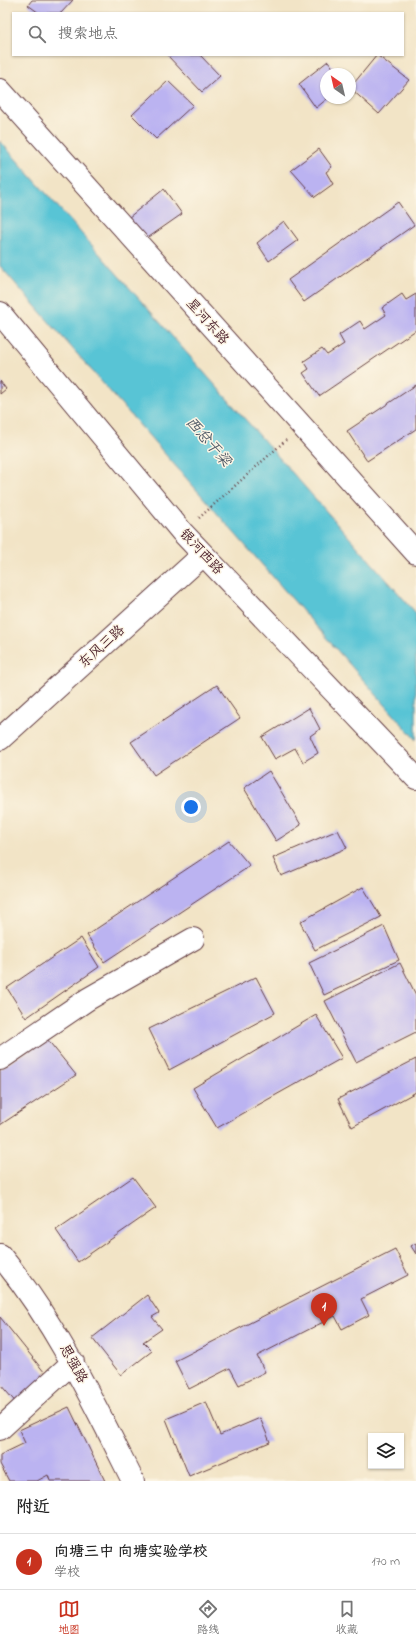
<!DOCTYPE html>
<html lang="zh">
<head>
<meta charset="utf-8">
<style>
	body { margin:0; font-family:"Indie Flower","LXGW WenKai TC",sans-serif; background:#f6f6f6; color:#222 }
	.controls { position:absolute; right:12px; bottom:12px; display:grid; overflow:hidden; border-radius:0px; box-shadow:0 1px 3px #0004 }
	.controls button { width:36px; height:36px; display:grid; place-items:center; padding:0; border:0; border-bottom:1px solid #e0e0e0; background:#fff; color:#222; font:20px sans-serif }
	.compass { position:absolute; left:320px; top:68px; width:36px; height:36px; border-radius:50%; background:#fff; box-shadow:0 1px 3px #0004; rotate:326deg }
	.you { position:absolute; left:191px; top:807px; width:14px; height:14px; margin:-10px; border:3px solid #fff; border-radius:50%; background:#1a73e8; box-shadow:0 0 0 6px #1a73e833 }
	.badge { display:grid; place-items:center; width:26px; height:26px; border-radius:50%; background:#c8321e; color:#fff; font-size:13px; font-weight:700 }
	.pin { position:absolute; translate:-50% -33px; filter:drop-shadow(0 1px 2px #0008) }
	.pin::after { content:''; position:absolute; top:21px; width:14px; height:12px; background:inherit; clip-path:polygon(0 0,100% 0,50% 100%) }
	.list { margin:0; padding:0; list-style:none }
	h2 { display:flex; justify-content:space-between; align-items:center; height:52px; margin:0; padding:0 16px; font-size:17px }
	h2 small { font-size:13px; font-weight:400; color:#767676 }
	.list li { display:grid; grid-template-columns:26px 1fr auto; gap:12px; align-items:center; box-sizing:border-box; height:56px; padding:0 16px; border-top:1px solid #e0e0e0 }
	.list b { display:block; font-size:15px; white-space:nowrap }
	.list p { margin:0; font-size:13px; white-space:nowrap; color:#767676 }
	.list em { font-size:13px; font-style:normal; color:#767676 }
	.icon { flex:none; width:22px; height:22px; fill:none; stroke:currentColor; stroke-width:2; stroke-linecap:round; stroke-linejoin:round }
	.map { position:relative; flex:none; width:416px; height:1481px; overflow:hidden }
	.search { position:absolute; background:#fff; box-shadow:0 1px 3px #0004; left:12px; right:12px; top:12px; height:44px; display:flex; align-items:center; gap:10px; box-sizing:border-box; padding:0 14px; border-radius:0px; color:#767676; font-size:15px }
	.sheet { height:108px; background:#fff }
	nav { display:flex; justify-content:space-around; align-items:center; box-sizing:border-box; height:56px; border-top:1px solid #e0e0e0; background:#fff; font-size:11px; color:#767676 }
	nav a { display:grid; justify-items:center; gap:2px }
	nav .on { color:#c8321e }
	.map>svg:first-child { display:block }
	.water { fill:#59c4d5; stroke:#527280 }
	.building { fill:#bbb3f1 }
	.lines { fill:none; stroke-linecap:round; stroke-linejoin:round }
	.minor-casing { stroke:#633d42; stroke-width:24 }
	.major-casing { stroke:#633d42; stroke-width:24 }
	.path { stroke:#633d42; stroke-width:2.5; stroke-dasharray:1 3; stroke-linecap:butt }
	.minor { stroke:#fff; stroke-width:22 }
	.major { stroke:#fff; stroke-width:22 }
	.labels { text-anchor:middle; dominant-baseline:central; stroke-width:3; stroke-linejoin:round; paint-order:stroke }
	.street-label { font-size:14px; fill:#4a1f2b; stroke:#fcf5e5 }
	.water-label { font-size:15px; font-style:italic; fill:#4f5966; stroke:#fcf5e5 }
</style>
</head>
<body>
<div class="map">
<svg width="416" height="1481" viewBox="0 0 416 1481">
	<rect width="100%" height="100%" fill="#fcf5e5"/>
	<filter id="ink" filterUnits="userSpaceOnUse"><feTurbulence type="fractalNoise" baseFrequency=".025" numOctaves="2"/><feDisplacementMap in="SourceGraphic" scale="8" xChannelSelector="R" yChannelSelector="G"/><feConvolveMatrix kernelMatrix="1 2 1 2 8 2 1 2 1" color-interpolation-filters="sRGB"/></filter>
	<filter id="wash" filterUnits="userSpaceOnUse"><feTurbulence type="fractalNoise" baseFrequency=".012" numOctaves="4" result="noise"/><feDisplacementMap in="SourceGraphic" scale="16" xChannelSelector="R" yChannelSelector="G"/><feGaussianBlur stdDeviation="0.9" result="paint"/><feColorMatrix in="noise" values="0 0 0 0 0 0 0 0 0 0 0 0 0 0 0 0 0 1.4 0 .05"/><feComposite in="paint" operator="in"/></filter>
	<g filter="url(#wash)">
		<rect width="100%" height="100%" fill="#f2e4c6"/>
		<path class="water" d="M 0,141 L 416,613 L 416,740 L 0,266 Z"/>
		<g id="blocks">
			<path class="building" d="M 32,0 L 73,0 L 61,13 L 39,13 L 28,5 Z
				M 167,55 L 200,55 L 220,76 L 202,92 Z
				M 377,55 L 409,80 L 379,114 L 350,88 Z
				M 328,61 L 338,74 L 326,74 L 326,98 L 328,98 L 316,108 L 299,84 Z
				M 168,81 L 193,105 L 156,139 L 132,115 Z
				M 319,149 L 332,167 L 326,172 L 333,184 L 315,197 L 291,170 Z
				M 164,189 L 182,214 L 139,244 L 123,222 Z
				M 398,202 L 414,225 L 304,302 L 288,280 Z
				M 284,221 L 298,240 L 269,261 L 257,243 Z
				M 402,294 L 406,300 L 416,294 L 416,330 L 319,396 L 303,373 L 309,369 L 304,361 L 322,349 L 327,355 L 344,344 L 339,335 L 360,321 L 365,329 L 386,315 L 382,308 Z
				M 0,381 L 6,389 L 0,394 Z
				M 416,385 L 416,429 L 367,461 L 347,431 Z
				M 217,685 L 240,718 L 154,775 L 131,742 Z
				M 309,708 L 320,729 L 310,736 L 318,753 L 303,762 L 295,748 L 275,759 L 262,737 Z
				M 269,771 L 301,825 L 276,841 L 244,788 Z
				M 338,830 L 347,848 L 281,876 L 273,858 Z
				M 229,841 L 250,866 L 104,962 L 87,935 Z
				M 363,887 L 381,917 L 315,950 L 300,922 Z
				M 384,926 L 399,960 L 324,995 L 309,963 Z
				M 81,938 L 99,967 L 26,1018 L 7,988 Z
				M 400,963 L 416,995 L 416,1032 L 356,1062 L 325,1001 Z
				M 256,977 L 275,1013 L 169,1070 L 149,1029 Z
				M 316,1015 L 342,1058 L 217,1128 L 193,1088 Z
				M 47,1039 L 76,1075 L 0,1125 L 0,1069 Z
				M 416,1059 L 416,1092 L 352,1127 L 338,1099 Z
				M 133,1177 L 156,1208 L 78,1262 L 56,1230 Z
				M 416,1243 L 416,1254 L 411,1246 Z
				M 395,1249 L 408,1275 L 361,1299 L 369,1315 L 342,1329 L 335,1316 L 257,1356 L 265,1372 L 239,1385 L 230,1368 L 189,1389 L 175,1361 Z
				M 147,1295 L 159,1313 L 152,1317 L 162,1329 L 143,1342 L 152,1351 L 121,1375 L 92,1338 Z
				M 0,1317 L 49,1378 L 18,1405 L 0,1384 Z
				M 206,1402 L 220,1435 L 260,1418 L 270,1442 L 189,1476 L 166,1419 Z
				M 69,1407 L 105,1481 L 50,1481 L 48,1475 L 37,1481 L 9,1481 L 0,1464 L 0,1455 L 25,1443 L 19,1430 Z"/>
		</g>
	</g>
	<g filter="url(#ink)">
		<use href="#blocks" fill-opacity="0" stroke="#633d42" stroke-width="1"/>
		<g class="lines">
			<defs>
				<path id="minor" d="M 0,313 L 182,532 L 416,778
					M 0,739 L 203,555
					M 0,1059 L 88,999 L 193,939
					M 0,1255 C 56,1323 94,1403 133,1481
					M 0,1429 L 73,1362"/>
				<path id="major" d="M 0,90 L 416,553"/>
			</defs>
			<use href="#minor" class="minor-casing"/>
			<use href="#major" class="major-casing"/>
			<path class="path" d="M 199,518 L 286,440"/>
			<use href="#minor" class="minor"/>
			<use href="#major" class="major"/>
		</g>
	</g>
	<g class="labels">
		<g class="street-label">
			<text transform="translate(207 322) rotate(48)">星河东路</text>
			<text transform="translate(201 552) rotate(47)">银河西路</text>
			<text transform="translate(102 647) rotate(-42)">东风三路</text>
			<text transform="translate(73 1364) rotate(61)">思强路</text>
		</g>
		<g class="water-label">
			<text transform="translate(208 442) rotate(49)">西总干梁</text>
		</g>
	</g>
</svg>
<div class="controls">
<button><svg class="icon" aria-label="layers" viewBox="0 0 24 24"><path d="M12 4l9 5-9 5-9-5zM3 14l9 5 9-5"/></svg></button>
</div>
<svg class="compass" viewBox="-18 -18 36 36"><path d="M0-13l5 13h-10z" fill="#e53935"/><path d="M0 13l5-13h-10z" fill="#767676"/></svg>
<div class="you"></div>
<div class="pin badge" style="left:324px;top:1326px">1</div>
<div class="search"><svg class="icon" aria-label="search" viewBox="0 0 24 24"><circle cx="10" cy="10" r="6"/><path d="M15 15l6 6"/></svg>搜索地点</div>
</div>
<section class="sheet">
<h2>附近<small></small></h2>
<ul class="list">
<li><span class="badge">1</span><div><b>向塘三中 向塘实验学校</b><p>学校</p></div><em>170 m</em></li>
</ul>
</section>
<nav>
<a class="on"><svg class="icon" aria-label="map" viewBox="0 0 24 24"><path d="M3 6l6-2 6 2 6-2v14l-6 2-6-2-6 2zM9 4v14M15 6v14"/></svg>地图</a>
<a><svg class="icon" aria-label="directions" viewBox="0 0 24 24"><path d="M12 3l9 9-9 9-9-9zM9 14v-3h6M13 9l2 2-2 2"/></svg>路线</a>
<a><svg class="icon" aria-label="saved" viewBox="0 0 24 24"><path d="M7 4h10v16l-5-4-5 4z"/></svg>收藏</a>
</nav>
</body>
</html>
